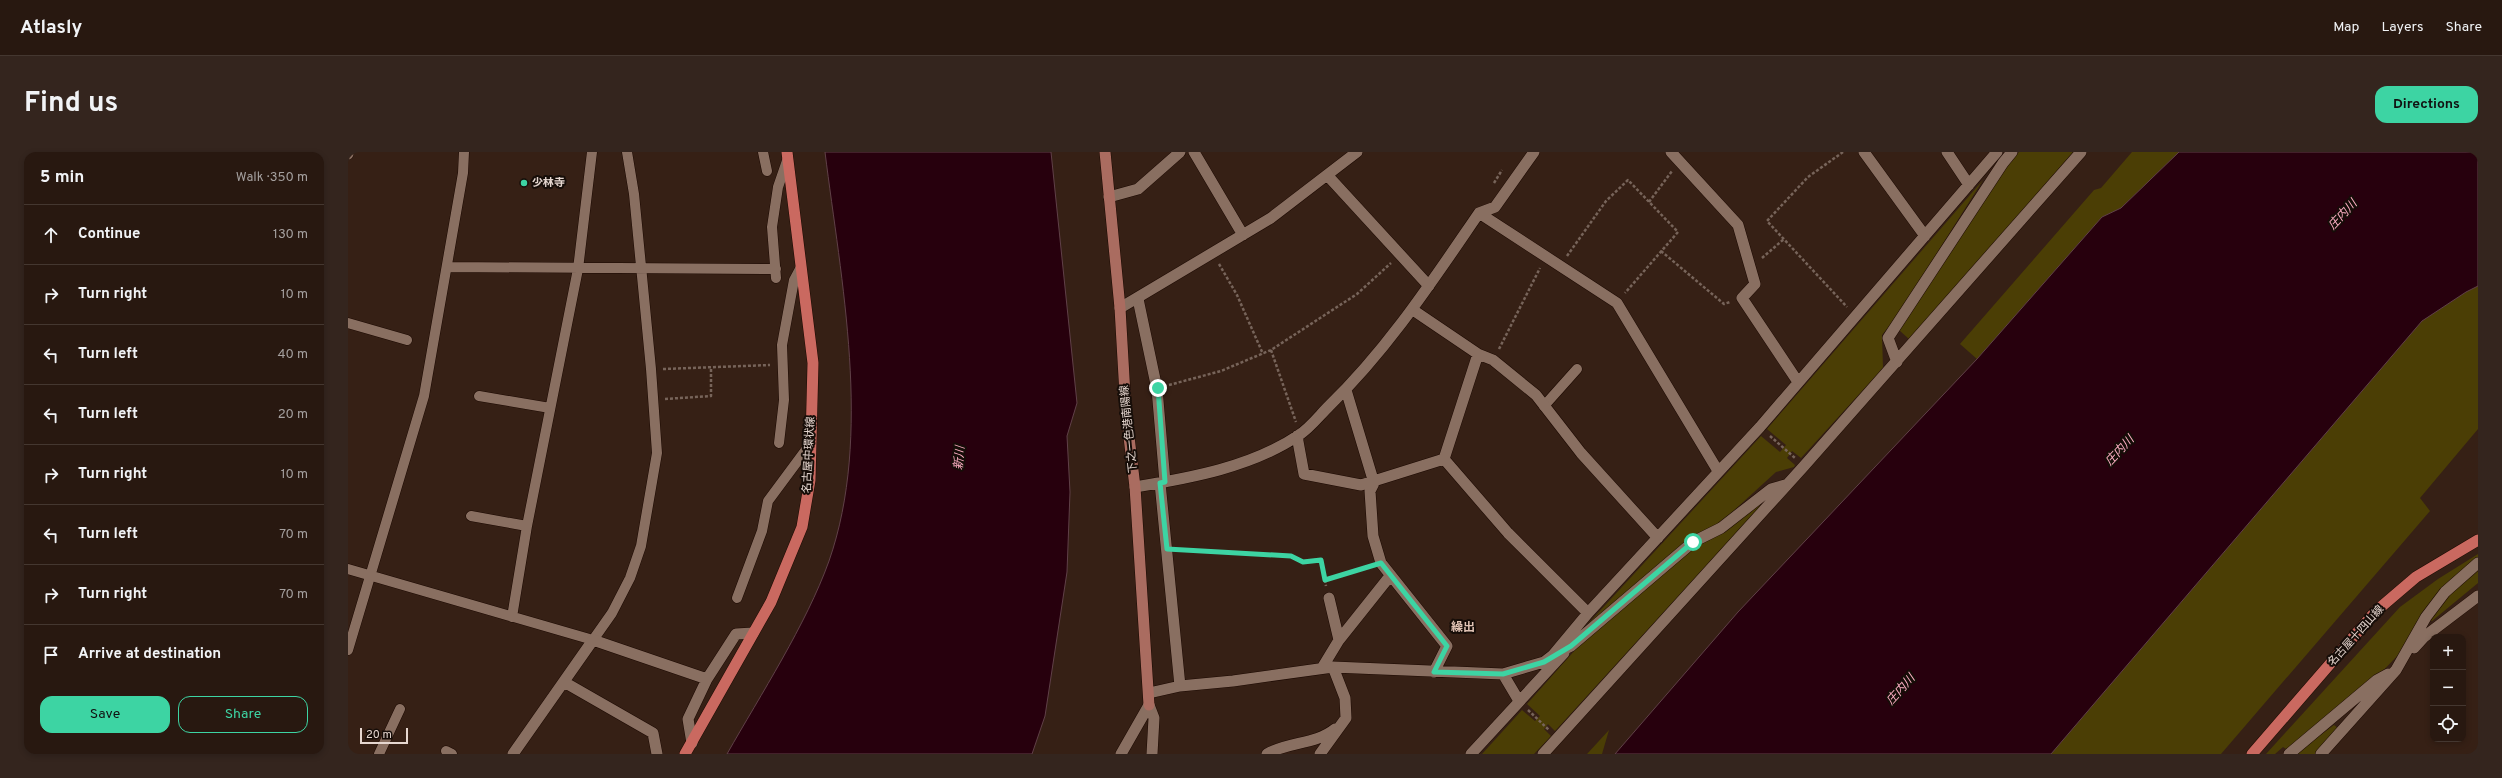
<!DOCTYPE html>
<html lang="en">
<head>
<meta charset="utf-8">
<style>
	body { margin:0; font-family:Overpass,"Noto Sans JP",sans-serif; background:#34251e; color:#f1f3f6 }
	.controls { position:absolute; right:12px; bottom:12px; display:grid; overflow:hidden; border-radius:8px; box-shadow:0 2px 6px #0003 }
	.controls button { width:36px; height:36px; display:grid; place-items:center; padding:0; border:0; border-bottom:1px solid #443730; background:#281810; color:#f1f3f6; font:20px sans-serif }
	.scale { position:absolute; left:12px; bottom:10px; width:48px; box-sizing:border-box; padding-left:4px; border:2px solid #e6d7d0; border-top:0; font-size:11px; line-height:14px; white-space:nowrap; color:#e6d7d0; -webkit-text-stroke:3px #160d08; paint-order:stroke }
	.stop { position:absolute; width:12px; height:12px; margin:-9px; border:3px solid #3dd4a3; border-radius:50%; background:#fff }
	.stop.end { background:#3dd4a3; border-color:#fff; box-shadow:0 1px 4px #0008 }
	.list { margin:0; padding:0; list-style:none }
	h2 { display:flex; justify-content:space-between; align-items:center; height:52px; margin:0; padding:0 16px; font-size:17px }
	h2 small { font-size:13px; font-weight:400; color:#a5a09f }
	.list li { display:grid; grid-template-columns:26px 1fr auto; gap:12px; align-items:center; box-sizing:border-box; height:60px; padding:0 16px; border-top:1px solid #443730 }
	.list b { display:block; font-size:15px; white-space:nowrap }
	.list em { font-size:13px; font-style:normal; color:#a5a09f }
	.actions { display:flex; gap:8px; padding:12px 16px }
	.actions a { flex:1; padding:9px 0; border:1px solid #3dd4a3; border-radius:12px; text-align:center; font-size:14px; color:#3dd4a3 }
	.actions .main { background:#3dd4a3; color:#111 }
	.icon { flex:none; width:22px; height:22px; fill:none; stroke:currentColor; stroke-width:2; stroke-linecap:round; stroke-linejoin:round }
	.map { position:relative; flex:none; width:2130px; height:602px; overflow:hidden; border-radius:12px }
	header { display:flex; align-items:center; gap:24px; box-sizing:border-box; height:56px; padding:0 20px; background:#281810; border-bottom:1px solid #443730 }
	header strong { font-size:19px }
	nav { display:flex; gap:22px; margin-inline-start:auto; font-size:14px }
	.intro { display:flex; align-items:center; justify-content:space-between; box-sizing:border-box; height:96px; padding:0 24px }
	h1 { margin:0; font-size:28px }
	.button { padding:10px 18px; border-radius:12px; background:#3dd4a3; color:#111; font-size:14px; font-weight:700 }
	main { display:flex; gap:24px; padding:0 24px }
	aside { flex:1; background:#281810; border-radius:12px; box-shadow:0 2px 6px #0003 }
	.map>svg:first-child { display:block }
	.green { fill:#4b3e05 }
	.water { fill:#27000d; stroke:#604048 }
	.lines { fill:none; stroke-linecap:round; stroke-linejoin:round }
	.service-casing { stroke:#1c0902; stroke-width:11 }
	.minor-casing { stroke:#1c0902; stroke-width:12 }
	.secondary-casing { stroke:#1c0902; stroke-width:12 }
	.primary-casing { stroke:#1c0902; stroke-width:12 }
	.path { stroke:#77645a; stroke-width:2.5; stroke-dasharray:3 2; stroke-linecap:butt }
	.service { stroke:#896f61; stroke-width:10 }
	.minor { stroke:#896f61; stroke-width:11 }
	.secondary { stroke:#aa6c60; stroke-width:11 }
	.primary { stroke:#ca6960; stroke-width:11 }
	.route { stroke:#3dd4a3; stroke-width:5 }
	.poi-dot { fill:#3dd4a3; stroke:#160d08; stroke-width:1.5 }
	.labels { text-anchor:middle; dominant-baseline:central; stroke-width:4; stroke-linejoin:round; paint-order:stroke }
	.poi-label { font-size:11px; font-weight:bold; fill:#e6d7d0; stroke:#160d08; text-anchor:start }
	.street-label { font-size:11px; fill:#e6d7d0; stroke:#160d08 }
	.water-label { font-size:12px; font-style:italic; fill:#ffb0c5; stroke:#160d08 }
	.neighbourhood-label { font-size:12px; font-weight:bold; fill:#e1c4b5; stroke:#160d08 }
</style>
</head>
<body>
<header>
<strong>Atlasly</strong>
<nav><a>Map</a><a>Layers</a><a>Share</a></nav>
</header>
<div class="intro"><h1>Find us</h1><a class="button">Directions</a></div>
<main>
<aside>
<h2>5 min<small>Walk · 350 m</small></h2>
<ul class="list">
<li><svg class="icon" aria-label="ahead" viewBox="0 0 24 24"><path d="M12 20V5M6 11l6-6 6 6"/></svg><div><b>Continue</b></div><em>130 m</em></li>
<li><svg class="icon" aria-label="right" viewBox="0 0 24 24"><path d="M7 20v-9h11M14 6l5 5-5 5"/></svg><div><b>Turn right</b></div><em>10 m</em></li>
<li><svg class="icon" aria-label="left" viewBox="0 0 24 24"><path d="M17 20v-9H6M10 6l-5 5 5 5"/></svg><div><b>Turn left</b></div><em>40 m</em></li>
<li><svg class="icon" aria-label="left" viewBox="0 0 24 24"><path d="M17 20v-9H6M10 6l-5 5 5 5"/></svg><div><b>Turn left</b></div><em>20 m</em></li>
<li><svg class="icon" aria-label="right" viewBox="0 0 24 24"><path d="M7 20v-9h11M14 6l5 5-5 5"/></svg><div><b>Turn right</b></div><em>10 m</em></li>
<li><svg class="icon" aria-label="left" viewBox="0 0 24 24"><path d="M17 20v-9H6M10 6l-5 5 5 5"/></svg><div><b>Turn left</b></div><em>70 m</em></li>
<li><svg class="icon" aria-label="right" viewBox="0 0 24 24"><path d="M7 20v-9h11M14 6l5 5-5 5"/></svg><div><b>Turn right</b></div><em>70 m</em></li>
<li><svg class="icon" aria-label="arrive" viewBox="0 0 24 24"><path d="M6 21V4h12l-3 4 3 4H6"/></svg><div><b>Arrive at destination</b></div></li>
</ul>
<div class="actions"><a class="main">Save</a><a>Share</a></div>
</aside>
<div class="map">
<svg width="2130" height="602" viewBox="0 0 2130 602">
	<rect width="100%" height="100%" fill="#362015"/>
	<path class="green" d="M 1671,0 L 1725,0 L 1562,188 L 1551,178 L 1660,12 Z
		M 1784,0 L 1831,0 L 1773,56 L 1754,65 L 1629,207 L 1612,192 L 1746,38 L 1753,36 Z
		M 1635,28 L 1549,164 L 1534,183 L 1535,216 L 1453,306 L 1444,299 L 1439,306 L 1447,313 L 1446,315 L 1428,320 L 1371,372 L 1241,474 L 1239,473 L 1413,284 L 1432,300 L 1438,293 L 1419,277 Z
		M 2130,134 L 2130,277 L 2072,346 L 2082,359 L 1873,602 L 1703,602 L 2074,169 L 2118,140 Z
		M 1418,348 L 1207,579 L 1200,572 L 1196,577 L 1203,584 L 1186,602 L 1134,602 L 1174,558 L 1187,569 L 1192,564 L 1179,552 L 1228,497 L 1348,394 Z
		M 2130,402 L 2130,405 L 2103,427 L 2089,442 L 2051,502 L 2028,526 L 1941,599 L 1935,595 L 1927,602 L 1918,602 L 2052,455 L 2090,427 Z
		M 2130,417 L 2130,431 L 2084,469 L 2081,467 L 2100,442 Z
		M 1986,573 L 1991,577 L 1969,602 L 1947,602 Z
		M 1261,578 L 1254,602 L 1239,602 Z"/>
	<path class="water" d="M 477,0 L 703,0 L 729,251 L 719,284 L 722,340 L 719,420 L 697,564 L 684,602 L 379,602 C 413,542 458,473 481,409 C 525,283 493,129 477,0 Z
		M 1831,0 L 2130,0 L 2130,134 L 2118,140 L 2074,169 L 1703,602 L 1267,602 L 1390,460 L 1629,207 L 1754,65 L 1773,56 Z"/>
	<g class="lines">
		<defs>
			<path id="service" d="M 415,0 L 419,19
				M 99,115 L 428,117
				M 428,126 L 424,75 L 430,35 L 440,6
				M 0,171 L 59,188
				M 131,244 L 202,256
				M 1196,254 L 1229,217
				M 431,291 L 436,248 L 434,193 L 446,128 L 453,115
				M 123,364 L 179,374
				M 0,417 L 245,488 L 264,461 L 282,426 L 293,394 L 309,301 L 303,217 L 286,42 L 279,0
				M 389,446 L 414,379 L 420,349 L 463,291
				M 164,465 L 179,374 L 230,117 L 244,0
				M 0,498 L 76,244 L 115,21 L 116,0
				M 98,599 L 104,602
				M 31,602 L 52,557"/>
			<path id="minor" d="M 846,0 L 895,83
				M 1323,0 L 1390,73 L 1407,132 L 1394,146 L 1450,230
				M 1516,0 L 1577,84
				M 1599,0 L 1621,33
				M 0,2 L 0,0
				M 980,24 L 1081,134
				M 761,45 L 790,37 L 832,0
				M 1131,61 L 1269,151 L 1370,319
				M 790,147 L 809,237 L 817,330
				M 772,156 L 923,66 L 1009,0
				M 1065,158 L 1130,202 L 1145,208 L 1188,243 L 1233,301 L 1310,386
				M 1549,210 L 1540,186 L 1655,11 L 1664,0
				M 998,238 L 1026,331 L 1022,339 L 1025,384 L 1033,411 L 1099,494 L 1086,520
				M 949,284 L 956,322 L 1013,333 L 1096,307 L 1130,202
				M 1096,307 L 1160,381 L 1240,461
				M 812,331 L 832,534
				M 787,335 C 842,326 904,315 951,283 C 962,276 971,264 981,254 C 1040,197 1085,128 1131,61 L 1147,55 L 1186,0
				M 981,446 L 991,488
				M 2066,496 L 2076,485 L 2130,444
				M 1211,500 L 1223,494 L 1345,390 L 1373,376 L 1423,337 L 1437,333
				M 974,516 L 991,488 L 1042,424
				M 1155,522 L 1171,549
				M 216,530 L 305,581 L 309,602
				M 801,541 L 832,534 L 885,529 L 985,515 L 1155,522 L 1196,510 L 1205,503 L 1240,461 L 1412,275 L 1649,0
				M 801,553 L 806,566 L 804,602
				M 344,591 L 340,567 L 359,527
				M 165,602 L 245,488 L 359,527 L 388,482 L 405,481
				M 773,602 L 801,553
				M 919,602 C 941,589 967,593 987,577
				M 972,602 L 998,566 L 997,546 L 985,515
				M 1123,602 L 1216,501
				M 1195,602 L 1456,314 L 1733,0
				M 1941,602 L 2029,528 L 2040,522
				M 1973,602 L 2048,518 L 2078,465 L 2097,440 L 2130,411"/>
			<path id="secondary" d="M 757,0 L 772,156 L 778,260 L 787,335 L 801,553"/>
			<path id="primary" d="M 337,602 L 423,450 L 454,375 L 462,328 L 465,211 L 439,0
				M 1904,602 L 2027,460 L 2068,425 L 2130,388"/>
		</defs>
		<use href="#service" class="service-casing"/>
		<use href="#minor" class="minor-casing"/>
		<use href="#secondary" class="secondary-casing"/>
		<use href="#primary" class="primary-casing"/>
		<path class="path" d="M 1495,0 L 1460,25 L 1419,69 L 1499,155
			M 1146,31 L 1154,18
			M 1301,50 L 1324,19
			M 1313,99 L 1376,152 L 1382,150
			M 1219,104 L 1258,49 L 1280,28 L 1330,80 L 1277,141
			M 1414,106 L 1436,87
			M 871,112 L 889,143 L 915,202
			M 1151,197 L 1192,116
			M 923,198 L 948,270
			M 315,217 L 422,213
			M 821,233 L 873,219 L 923,198 L 1009,142 L 1043,111
			M 317,247 L 363,244 L 363,215
			M 1422,284 L 1447,306
			M 831,398 L 943,404 L 955,410 L 973,407 L 978,434
			M 977,428 L 1021,415
			M 1180,558 L 1201,578"/>
		<use href="#service" class="service"/>
		<use href="#minor" class="minor"/>
		<use href="#secondary" class="secondary"/>
		<use href="#primary" class="primary"/>
	</g>
	<g class="lines">
		<path class="route" d="M 810,236 L 817,330 L 812,331 L 819,397 L 943,404 L 955,410 L 973,408 L 977,428 L 1033,411 L 1099,494 L 1086,520 L 1155,522 L 1196,510 L 1223,494 L 1345,390"/>
	</g>
	<circle class="poi-dot" cx="176" cy="31" r="4"/>
	<g class="labels">
		<g class="poi-label">
			<text x="184" y="31">少林寺</text>
		</g>
		<g class="street-label">
			<text transform="translate(781 277) rotate(-96)">下之一色港南陽線</text>
			<text transform="translate(461 303) rotate(-87)">名古屋中環状線</text>
			<text transform="translate(2008 484) rotate(-48)">名古屋十四山線</text>
		</g>
		<g class="water-label">
			<text transform="translate(1995 63) rotate(-47)">庄内川</text>
			<text transform="translate(1772 299) rotate(-47)">庄内川</text>
			<text transform="translate(612 306) rotate(-85)">新川</text>
			<text transform="translate(1553 538) rotate(-48)">庄内川</text>
		</g>
		<g class="neighbourhood-label">
			<text x="1115" y="476">繰出</text>
		</g>
	</g>
</svg>
<div class="controls">
<button>+</button>
<button>−</button>
<button><svg class="icon" aria-label="locate" viewBox="0 0 24 24"><circle cx="12" cy="12" r="6"/><path d="M12 2v4M12 18v4M2 12h4M18 12h4"/></svg></button>
</div>
<div class="scale">20 m</div>
<div class="stop" style="left:1345px;top:390px"></div>
<div class="stop end" style="left:810px;top:236px"></div>
</div>
</main>
</body>
</html>
